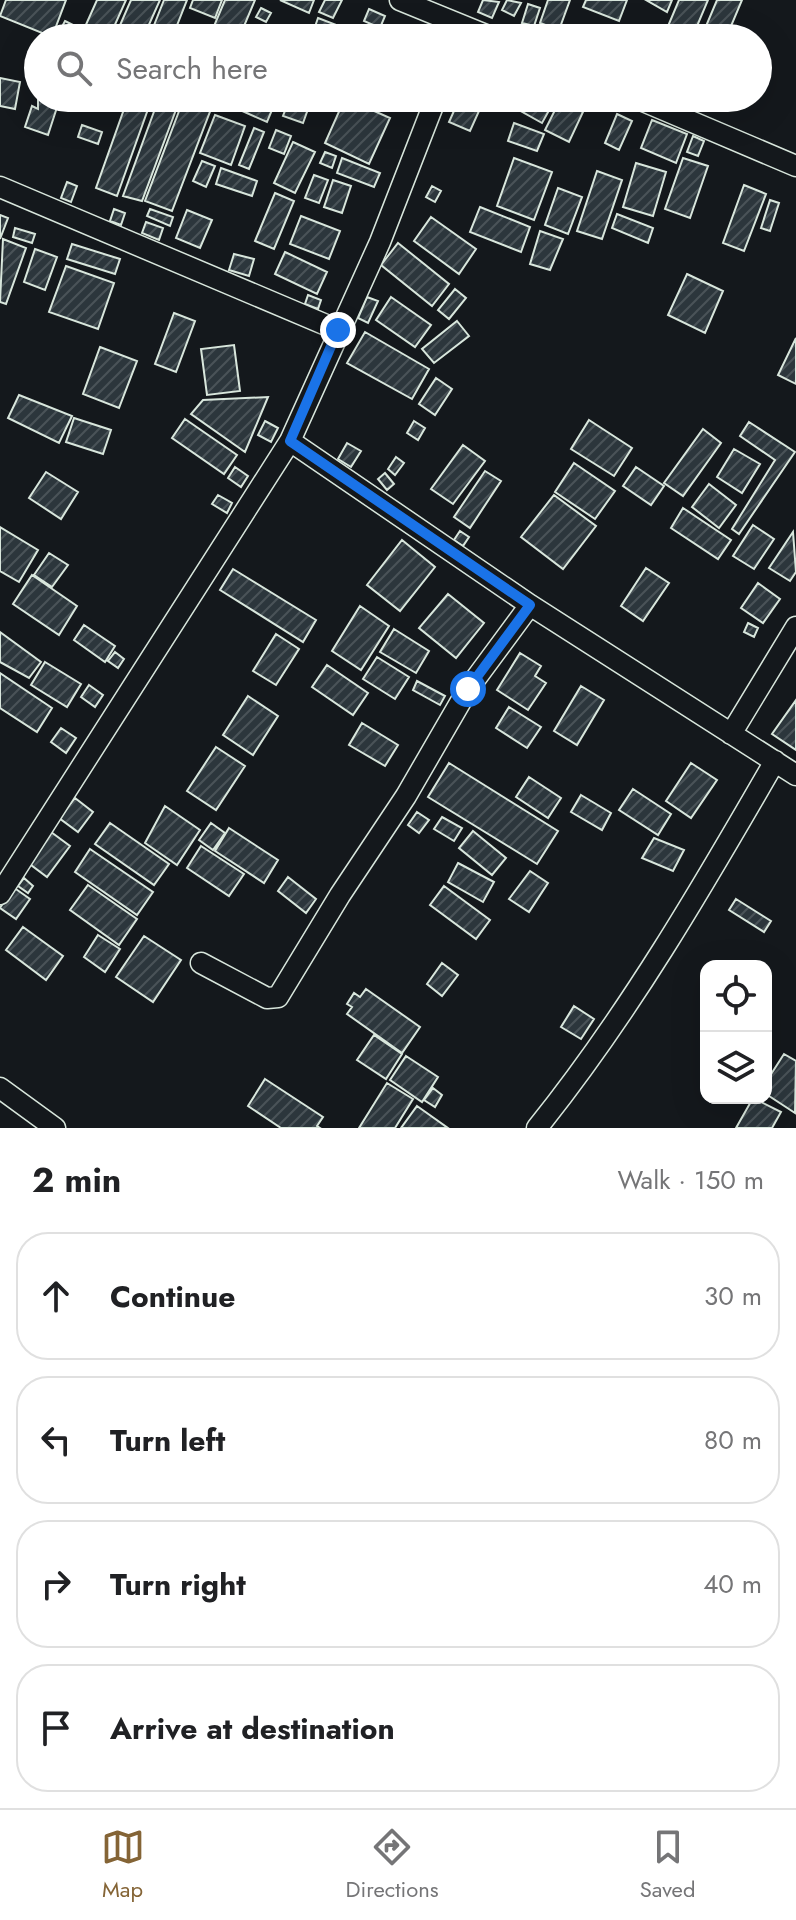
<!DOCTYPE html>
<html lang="en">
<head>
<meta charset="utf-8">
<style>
	body { margin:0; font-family:Jost,sans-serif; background:#f2f2f2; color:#202124 }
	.controls { position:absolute; right:24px; bottom:24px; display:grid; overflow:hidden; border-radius:16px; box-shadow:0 8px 32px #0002 }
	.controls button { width:72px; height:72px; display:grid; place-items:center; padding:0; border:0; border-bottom:2px solid #e0e0e0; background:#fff; color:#202124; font:40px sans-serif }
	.stop { position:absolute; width:24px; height:24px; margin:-18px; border:6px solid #1a73e8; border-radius:50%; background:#fff }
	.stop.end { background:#1a73e8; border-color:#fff; box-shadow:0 2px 8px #0008 }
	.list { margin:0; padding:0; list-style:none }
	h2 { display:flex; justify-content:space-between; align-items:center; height:104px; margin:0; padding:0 32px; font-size:34px }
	h2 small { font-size:26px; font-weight:400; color:#757577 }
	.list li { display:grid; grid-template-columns:52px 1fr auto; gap:24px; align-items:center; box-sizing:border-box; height:128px; margin:0 16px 16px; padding:0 16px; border:2px solid #e0e0e0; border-radius:32px }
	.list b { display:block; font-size:30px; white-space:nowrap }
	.list em { font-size:26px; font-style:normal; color:#757577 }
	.icon { flex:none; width:44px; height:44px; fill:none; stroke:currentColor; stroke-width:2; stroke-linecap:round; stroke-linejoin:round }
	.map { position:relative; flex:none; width:796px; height:1128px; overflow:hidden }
	.search { position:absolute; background:#fff; box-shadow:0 8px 32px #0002; left:24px; right:24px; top:24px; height:88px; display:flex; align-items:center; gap:20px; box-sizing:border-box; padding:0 28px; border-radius:44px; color:#757577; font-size:30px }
	.sheet { height:680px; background:#fff }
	nav { display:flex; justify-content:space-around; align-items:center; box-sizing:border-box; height:112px; border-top:2px solid #e0e0e0; background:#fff; font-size:22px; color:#757577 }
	nav a { display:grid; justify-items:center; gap:4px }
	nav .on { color:#846436 }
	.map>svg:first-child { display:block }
	.building { fill:url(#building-hatch); stroke:#d8e6dc; stroke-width:2 }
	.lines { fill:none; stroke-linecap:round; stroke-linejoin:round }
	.street-casing { stroke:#d8e6dc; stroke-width:23 }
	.street { stroke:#14181c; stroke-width:20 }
	.route { stroke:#1a73e8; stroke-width:10 }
</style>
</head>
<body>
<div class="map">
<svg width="796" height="1128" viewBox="0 0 796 1128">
	<defs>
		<pattern id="building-hatch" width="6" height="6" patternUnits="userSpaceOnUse" patternTransform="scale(2)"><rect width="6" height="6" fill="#2c363c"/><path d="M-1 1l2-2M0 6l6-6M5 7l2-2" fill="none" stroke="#4a5358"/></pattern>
	</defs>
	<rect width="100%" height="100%" fill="#14181c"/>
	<path class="building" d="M 6,0 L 66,0 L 52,37 L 0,16 Z
		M 97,0 L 126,0 L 109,38 L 80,38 Z
		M 131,0 L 160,0 L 143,38 L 117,32 Z
		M 164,0 L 187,0 L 172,38 L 149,38 Z
		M 193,0 L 222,0 L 215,18 L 190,8 Z
		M 225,0 L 255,0 L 239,38 L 209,38 Z
		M 280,0 L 314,0 L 309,13 Z
		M 325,0 L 342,0 L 333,18 L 319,12 Z
		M 483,0 L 499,2 L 492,18 L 478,12 Z
		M 507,0 L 521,3 L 514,16 L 502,10 Z
		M 548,0 L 570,0 L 559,30 L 540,23 Z
		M 586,0 L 627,0 L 619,21 L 583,7 Z
		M 646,0 L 672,0 L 667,12 Z
		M 679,0 L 708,0 L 692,38 L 663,38 Z
		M 717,0 L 742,0 L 726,38 L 701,38 Z
		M 528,4 L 540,8 L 534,26 L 522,23 Z
		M 261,8 L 271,13 L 266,22 L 256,17 Z
		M 369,9 L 385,16 L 380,28 L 364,21 Z
		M 318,18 L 339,26 L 334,38 L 311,38 Z
		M 65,21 L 79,28 L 74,38 L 56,38 Z
		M 0,78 L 20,82 L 15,109 L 0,106 Z
		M 38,98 L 60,98 L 48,135 L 25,127 L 32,106 L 38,109 Z
		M 128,98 L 152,98 L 117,196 L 96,188 Z
		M 159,98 L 180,99 L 142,201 L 123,196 Z
		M 184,98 L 211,109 L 172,211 L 145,201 Z
		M 224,98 L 277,98 L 267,122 L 222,102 Z
		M 290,98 L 312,98 L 303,123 L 283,116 Z
		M 345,98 L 390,118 L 369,164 L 325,143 Z
		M 525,98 L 556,98 L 542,123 L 519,110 Z
		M 612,98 L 623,100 L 619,111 L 609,108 Z
		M 560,100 L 583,112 L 569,142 L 545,130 Z
		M 458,102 L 479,111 L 470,131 L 449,122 Z
		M 617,114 L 632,121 L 619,150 L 605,143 Z
		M 215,115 L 245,126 L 231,165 L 200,153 Z
		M 652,120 L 687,134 L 676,163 L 641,148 Z
		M 514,123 L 544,134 L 537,151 L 508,141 Z
		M 82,125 L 102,132 L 98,144 L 78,137 Z
		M 254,128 L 264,132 L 249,169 L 239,165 Z
		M 276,130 L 291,136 L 284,154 L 269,148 Z
		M 693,136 L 704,141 L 698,156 L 687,152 Z
		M 293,142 L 315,152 L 295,193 L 274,183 Z
		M 325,152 L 336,156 L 332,168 L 320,163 Z
		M 342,158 L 380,173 L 374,187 L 337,173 Z
		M 514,158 L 552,172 L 534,220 L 497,206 Z
		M 683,158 L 708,166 L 690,218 L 665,209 Z
		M 202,161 L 215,166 L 206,187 L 193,181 Z
		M 636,163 L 666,172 L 653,216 L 623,207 Z
		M 221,168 L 257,181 L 252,196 L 216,184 Z
		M 597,171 L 622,180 L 602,239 L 577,231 Z
		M 314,175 L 328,180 L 319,203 L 305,198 Z
		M 333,180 L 351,186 L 342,213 L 324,207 Z
		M 67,182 L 77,186 L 71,202 L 61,198 Z
		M 744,185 L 766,194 L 744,251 L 723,243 Z
		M 432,186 L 441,191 L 435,202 L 426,197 Z
		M 558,188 L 582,197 L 568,234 L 545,225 Z
		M 275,193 L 294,201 L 274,249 L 255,241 Z
		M 770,200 L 779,203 L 770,231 L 761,228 Z
		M 480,207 L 530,227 L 521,252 L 470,232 Z
		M 114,209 L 125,213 L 121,225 L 110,221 Z
		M 150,209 L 173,217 L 170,226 L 147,216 Z
		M 187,210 L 212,220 L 200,248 L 176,238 Z
		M 617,214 L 653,228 L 648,243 L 612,228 Z
		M 0,215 L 8,218 L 0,239 Z
		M 301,216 L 340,231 L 329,259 L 290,244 Z
		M 431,217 L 476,249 L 459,274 L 414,241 Z
		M 146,222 L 163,228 L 159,240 L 142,233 Z
		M 15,228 L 35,234 L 32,243 L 13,237 Z
		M 540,231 L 563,239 L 550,270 L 530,264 Z
		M 3,239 L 26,248 L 6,304 L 0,302 Z
		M 398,243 L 449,284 L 432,306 L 381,265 Z
		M 72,244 L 120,259 L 115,274 L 67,259 Z
		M 35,249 L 57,257 L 45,290 L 24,282 Z
		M 285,252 L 327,272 L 317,294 L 275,274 Z
		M 234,254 L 254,259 L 249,276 L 229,270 Z
		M 66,266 L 114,283 L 98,329 L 49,312 Z
		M 687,274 L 723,291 L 705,333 L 668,315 Z
		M 455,289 L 466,298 L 449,319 L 438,310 Z
		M 308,295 L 321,300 L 318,309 L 305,304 Z
		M 367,297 L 378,301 L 368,323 L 358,318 Z
		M 391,297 L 431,325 L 415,347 L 376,320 Z
		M 174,313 L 195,321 L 176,372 L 155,364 Z
		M 457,321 L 469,336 L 434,363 L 422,349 Z
		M 365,332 L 429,369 L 412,399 L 347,363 Z
		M 796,338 L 796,384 L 778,375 Z
		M 234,345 L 240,391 L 207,395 L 201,349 Z
		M 100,347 L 137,361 L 119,408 L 83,394 Z
		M 436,378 L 452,389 L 435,415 L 419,404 Z
		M 19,395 L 72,416 L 59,443 L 8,418 Z
		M 268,397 L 245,452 L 191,414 L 203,400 Z
		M 74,418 L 111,430 L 103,454 L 66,442 Z
		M 185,419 L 237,455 L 224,474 L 172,438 Z
		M 589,420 L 632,448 L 614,476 L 571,449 Z
		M 265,421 L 278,428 L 271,442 L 258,435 Z
		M 414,421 L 425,428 L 418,440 L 407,433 Z
		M 749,422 L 795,452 L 739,534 L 732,529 L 775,460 L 740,436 Z
		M 703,429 L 721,443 L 683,496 L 664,483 Z
		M 347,443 L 361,451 L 351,467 L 338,459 Z
		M 463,445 L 485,461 L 453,504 L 431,489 Z
		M 734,449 L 760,464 L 742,493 L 717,477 Z
		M 396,457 L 404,463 L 395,475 L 388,469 Z
		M 574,463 L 615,491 L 595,519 L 555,492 Z
		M 235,467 L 248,476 L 241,487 L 228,478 Z
		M 636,467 L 664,486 L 651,505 L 623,486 Z
		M 485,471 L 501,481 L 470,528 L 454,517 Z
		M 46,472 L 78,492 L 61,519 L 29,498 Z
		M 385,473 L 394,484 L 387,490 L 378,479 Z
		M 709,484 L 736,505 L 719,528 L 692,507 Z
		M 218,495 L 232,503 L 227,513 L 212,504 Z
		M 554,495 L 596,526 L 563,569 L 521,537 Z
		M 683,508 L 731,540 L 718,559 L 671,528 Z
		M 753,525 L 774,539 L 754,569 L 733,556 Z
		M 0,527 L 38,550 L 19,582 L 0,571 Z
		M 460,531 L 469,537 L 463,546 L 454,540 Z
		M 793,532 L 796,572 L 790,581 L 769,568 Z
		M 402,540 L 435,567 L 400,611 L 367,585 Z
		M 49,553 L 68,565 L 52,587 L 34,575 Z
		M 646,568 L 669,583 L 643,621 L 621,606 Z
		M 233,569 L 316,620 L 303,642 L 220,590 Z
		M 32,575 L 77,606 L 59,635 L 13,604 Z
		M 758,583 L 780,599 L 763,623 L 741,608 Z
		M 448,594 L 484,623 L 456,658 L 419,628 Z
		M 360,606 L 389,626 L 361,670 L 332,651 Z
		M 748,623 L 758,628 L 754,637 L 744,632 Z
		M 84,625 L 115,646 L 105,662 L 74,640 Z
		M 394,629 L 429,651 L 416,673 L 380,652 Z
		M 0,632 L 41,662 L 29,678 L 0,662 Z
		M 276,634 L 299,649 L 276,685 L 253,671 Z
		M 115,652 L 124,659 L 118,668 L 108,661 Z
		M 520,653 L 541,666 L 535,676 L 546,683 L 528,710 L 497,690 Z
		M 377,657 L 409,677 L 395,699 L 363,679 Z
		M 45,662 L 81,684 L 67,707 L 31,685 Z
		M 327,665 L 368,693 L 353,715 L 312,687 Z
		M 0,673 L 52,708 L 37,732 L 0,708 Z
		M 417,681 L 445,696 L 440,705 L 413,690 Z
		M 89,685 L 103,695 L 95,707 L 81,697 Z
		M 581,686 L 604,700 L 577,745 L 554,731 Z
		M 248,696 L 278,716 L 253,755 L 223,735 Z
		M 796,700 L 796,750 L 772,734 Z
		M 509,707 L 541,727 L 527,748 L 496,728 Z
		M 362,723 L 398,745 L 385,766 L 349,745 Z
		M 61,728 L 76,738 L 66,753 L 51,742 Z
		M 216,747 L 245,766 L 216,810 L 187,791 Z
		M 449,763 L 558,831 L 537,864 L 428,797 Z
		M 691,763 L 717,780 L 691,818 L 666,801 Z
		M 529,777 L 561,798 L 548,818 L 516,797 Z
		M 633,789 L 671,814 L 658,835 L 619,810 Z
		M 581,795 L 611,813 L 602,830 L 571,812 Z
		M 75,798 L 93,812 L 78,832 L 59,818 Z
		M 165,806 L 200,830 L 177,865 L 145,843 Z
		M 417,812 L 429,820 L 419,833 L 408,825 Z
		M 442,817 L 462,828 L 454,841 L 434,829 Z
		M 110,823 L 169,864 L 154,885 L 95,844 Z
		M 211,823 L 225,833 L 213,850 L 199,840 Z
		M 229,828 L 278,860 L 264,883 L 215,851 Z
		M 473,831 L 506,858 L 492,875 L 459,848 Z
		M 51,832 L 70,846 L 47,877 L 27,862 Z
		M 654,838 L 684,850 L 673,871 L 642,858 Z
		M 201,846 L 244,874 L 229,896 L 187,868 Z
		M 90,849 L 153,892 L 137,915 L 75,872 Z
		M 458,863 L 494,882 L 483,902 L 448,882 Z
		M 530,871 L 548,883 L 529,912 L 509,899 Z
		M 288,877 L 316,899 L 306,913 L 278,891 Z
		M 24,878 L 33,886 L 28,893 L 18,886 Z
		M 88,885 L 137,919 L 119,945 L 70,910 Z
		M 444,886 L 490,920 L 476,939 L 430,905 Z
		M 13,887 L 30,899 L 16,919 L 0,908 Z
		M 736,899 L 771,921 L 764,932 L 729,910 Z
		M 23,927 L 63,956 L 46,980 L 6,950 Z
		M 98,935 L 120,949 L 105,972 L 84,957 Z
		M 144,936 L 181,960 L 153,1002 L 116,977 Z
		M 442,963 L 458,975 L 442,996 L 427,984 Z
		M 366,989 L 420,1027 L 402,1053 L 347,1014 L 352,1007 L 347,1004 L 354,993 L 360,997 Z
		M 574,1006 L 594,1019 L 581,1039 L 561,1027 Z
		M 374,1035 L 402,1054 L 386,1079 L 357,1060 Z
		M 784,1054 L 796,1061 L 795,1113 L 766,1094 L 766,1082 Z
		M 406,1056 L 438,1077 L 422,1102 L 390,1080 Z
		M 265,1079 L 323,1117 L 317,1126 L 320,1128 L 281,1128 L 248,1106 Z
		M 387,1083 L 413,1099 L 395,1128 L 359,1128 Z
		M 433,1088 L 442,1095 L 435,1107 L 424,1100 Z
		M 753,1098 L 781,1112 L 772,1128 L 736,1128 Z
		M 417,1106 L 448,1128 L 401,1128 Z"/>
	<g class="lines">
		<defs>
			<path id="street" d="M 400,0 L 493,38
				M 636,98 L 796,166
				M 0,187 L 338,330
				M 290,441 L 530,605 L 796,775
				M 731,734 L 796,627
				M 0,894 L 290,441 L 380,242 L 436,98
				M 201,963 L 267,998 L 278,997 L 340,895 L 406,796 L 468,689 L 530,605
				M 0,1088 L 55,1128
				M 537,1128 C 628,1015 703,886 775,761"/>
		</defs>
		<use href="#street" class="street-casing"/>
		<use href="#street" class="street"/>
	</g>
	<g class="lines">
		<path class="route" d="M 338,330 L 290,441 L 530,605 L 468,689"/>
	</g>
</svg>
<div class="controls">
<button><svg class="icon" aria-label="locate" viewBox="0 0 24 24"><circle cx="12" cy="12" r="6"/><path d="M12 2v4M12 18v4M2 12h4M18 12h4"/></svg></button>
<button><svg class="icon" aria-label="layers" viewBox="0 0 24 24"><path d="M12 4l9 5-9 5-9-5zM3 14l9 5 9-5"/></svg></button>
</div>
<div class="stop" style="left:468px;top:689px"></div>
<div class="stop end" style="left:338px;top:330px"></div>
<div class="search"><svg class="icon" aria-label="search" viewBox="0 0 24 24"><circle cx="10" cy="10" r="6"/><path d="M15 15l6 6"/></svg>Search here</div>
</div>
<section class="sheet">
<h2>2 min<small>Walk · 150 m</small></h2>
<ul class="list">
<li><svg class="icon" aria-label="ahead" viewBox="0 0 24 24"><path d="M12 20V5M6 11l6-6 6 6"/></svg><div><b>Continue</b></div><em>30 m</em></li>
<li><svg class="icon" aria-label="left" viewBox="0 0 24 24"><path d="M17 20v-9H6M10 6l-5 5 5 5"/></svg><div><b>Turn left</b></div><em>80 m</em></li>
<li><svg class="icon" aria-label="right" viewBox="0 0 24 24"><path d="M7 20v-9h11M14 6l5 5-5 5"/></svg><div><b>Turn right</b></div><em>40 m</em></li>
<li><svg class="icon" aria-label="arrive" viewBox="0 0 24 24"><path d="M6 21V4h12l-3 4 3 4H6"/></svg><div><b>Arrive at destination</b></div></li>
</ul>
</section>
<nav>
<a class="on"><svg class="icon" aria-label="map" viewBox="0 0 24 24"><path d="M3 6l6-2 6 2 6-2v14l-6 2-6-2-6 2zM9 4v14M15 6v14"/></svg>Map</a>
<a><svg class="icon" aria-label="directions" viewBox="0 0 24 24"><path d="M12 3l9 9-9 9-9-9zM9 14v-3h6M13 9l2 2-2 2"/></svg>Directions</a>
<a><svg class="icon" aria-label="saved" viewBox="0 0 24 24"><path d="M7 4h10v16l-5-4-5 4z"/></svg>Saved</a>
</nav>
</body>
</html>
